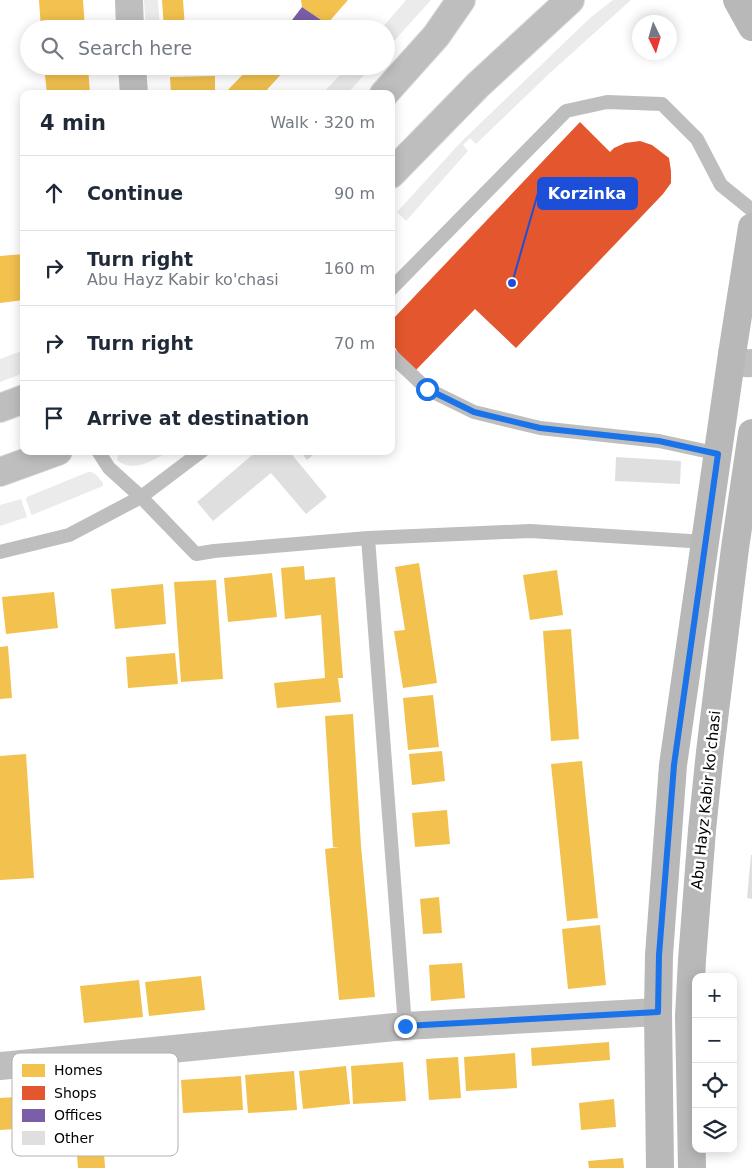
<!DOCTYPE html>
<html lang="en">
<head>
<meta charset="utf-8">
<style>
	body { margin:0; font-family:"DejaVu Sans",sans-serif; background:#f2f2f3; color:#1f2937 }
	.controls { position:absolute; right:15px; bottom:15px; display:grid; overflow:hidden; border-radius:10px; box-shadow:0 2px 12px #0003 }
	.controls button { width:45px; height:45px; display:grid; place-items:center; padding:0; border:0; border-bottom:1px solid #e0e1e3; background:#fff; color:#1f2937; font:25px sans-serif }
	.compass { position:absolute; left:632px; top:15px; width:45px; height:45px; border-radius:50%; background:#fff; box-shadow:0 2px 12px #0003; rotate:175deg }
	.stop { position:absolute; width:15px; height:15px; margin:-11px; border:4px solid #1a73e8; border-radius:50%; background:#fff }
	.stop.end { background:#1a73e8; border-color:#fff; box-shadow:0 1px 5px #0008 }
	.list { margin:0; padding:0; list-style:none }
	h2 { display:flex; justify-content:space-between; align-items:center; height:65px; margin:0; padding:0 20px; font-size:21px }
	h2 small { font-size:16px; font-weight:400; color:#747a83 }
	.list li { display:grid; grid-template-columns:32px 1fr auto; gap:15px; align-items:center; box-sizing:border-box; height:75px; padding:0 20px; border-top:1px solid #e0e1e3 }
	.list b { display:block; font-size:19px; white-space:nowrap }
	.list p { margin:0; font-size:16px; white-space:nowrap; color:#747a83 }
	.list em { font-size:16px; font-style:normal; color:#747a83 }
	.icon { flex:none; width:28px; height:28px; fill:none; stroke:currentColor; stroke-width:2; stroke-linecap:round; stroke-linejoin:round }
	.map { position:relative; flex:none; width:752px; height:1168px; overflow:hidden }
	.search { position:absolute; background:#fff; box-shadow:0 2px 12px #0003; left:20px; top:20px; width:375px; height:55px; display:flex; align-items:center; gap:12px; box-sizing:border-box; padding:0 18px; border-radius:28px; color:#747a83; font-size:19px }
	.panel { position:absolute; background:#fff; box-shadow:0 2px 12px #0003; left:20px; top:90px; width:375px; height:365px; border-radius:10px }
	.map>svg:first-child { display:block }
	.green { fill:#ebebeb }
	.homes { fill:#f2c14e }
	.shops { fill:#e4572e }
	.offices { fill:#7b5ea7 }
	.building { fill:#dfdfdf }
	.lines { fill:none; stroke-linecap:round; stroke-linejoin:round }
	.primary-casing { stroke:#dbdbdb; stroke-width:30 }
	.service { stroke:#bebebe; stroke-width:14 }
	.minor { stroke:#bebebe; stroke-width:28 }
	.secondary { stroke:#b8b8b8; stroke-width:28 }
	.primary { stroke:#bebebe; stroke-width:28 }
	.route { stroke:#1a73e8; stroke-width:6 }
	.labels { text-anchor:middle; dominant-baseline:central; stroke-width:5; stroke-linejoin:round; paint-order:stroke }
	.street-label { font-size:15px; fill:#000; stroke:#fff }
	.key { fill:#fff; stroke:#b2b2b2; stroke-width:1 }
	.key-label { font-size:14px; fill:#000 }
	.leader { fill:none; stroke:#1d4ed8; stroke-width:2 }
	.callout-dot { fill:#1d4ed8; stroke:#fff; stroke-width:2 }
	.callout { fill:#1d4ed8; stroke:#1d4ed8; stroke-width:2 }
	.callout-label { font-size:16px; text-anchor:middle; font-weight:bold; fill:#fff }
</style>
</head>
<body>
<div class="map">
<svg width="752" height="1168" viewBox="0 0 752 1168">
	<rect width="100%" height="100%" fill="#fff"/>
	<path class="green" d="M 144,0 L 158,0 L 160,29 L 146,29 Z
		M 406,0 L 431,0 L 386,50 L 386,29 L 381,29 Z
		M 613,0 L 631,0 L 551,72 L 476,144 L 470,138 L 463,145 L 468,151 L 406,221 L 397,212 L 460,143 L 490,114 L 591,17 Z
		M 348,66 L 372,66 L 347,94 L 322,94 Z
		M 24,350 L 24,373 L 0,382 L 0,359 Z
		M 125,451 L 169,451 C 154,460 133,474 117,460 L 118,456 Z
		M 88,472 C 95,471 99,478 103,483 L 103,486 L 32,515 L 31,514 L 26,499 L 27,497 Z
		M 21,499 L 27,517 L 0,526 L 0,505 Z"/>
	<path class="homes" d="M 39,0 L 83,0 L 85,29 L 41,29 Z
		M 162,0 L 183,0 L 185,29 L 164,29 Z
		M 301,0 L 348,0 L 327,24 L 302,7 Z
		M 44,66 L 88,66 L 90,94 L 47,94 Z
		M 251,66 L 281,66 L 285,70 L 263,94 L 224,94 Z
		M 215,76 L 215,94 L 171,94 L 170,77 Z
		M 24,254 L 24,300 L 0,303 L 0,256 Z
		M 419,563 L 437,683 L 403,688 L 394,631 L 405,630 L 395,567 Z
		M 304,566 L 305,580 L 335,577 L 343,678 L 338,678 L 341,702 L 277,708 L 274,683 L 325,678 L 321,615 L 285,619 L 281,568 Z
		M 557,570 L 563,615 L 530,620 L 523,575 Z
		M 272,573 L 277,617 L 228,622 L 224,578 Z
		M 216,580 L 223,679 L 181,682 L 174,582 Z
		M 163,584 L 166,624 L 115,629 L 111,589 Z
		M 54,592 L 58,628 L 6,634 L 2,597 Z
		M 571,629 L 579,739 L 551,741 L 543,631 Z
		M 8,646 L 12,698 L 0,699 L 0,647 Z
		M 175,653 L 178,684 L 128,688 L 126,657 Z
		M 433,695 L 439,747 L 408,750 L 403,698 Z
		M 353,714 L 361,846 L 375,997 L 339,1000 L 325,849 L 339,847 L 333,847 L 325,716 Z
		M 442,751 L 445,781 L 412,785 L 409,754 Z
		M 26,754 L 34,878 L 0,880 L 0,756 Z
		M 582,761 L 598,918 L 567,921 L 551,764 Z
		M 447,810 L 450,844 L 415,847 L 412,813 Z
		M 439,897 L 442,933 L 423,934 L 420,899 Z
		M 600,925 L 606,985 L 568,989 L 562,929 Z
		M 462,963 L 465,998 L 431,1001 L 429,965 Z
		M 201,976 L 205,1010 L 149,1016 L 145,982 Z
		M 139,980 L 143,1017 L 84,1023 L 80,986 Z
		M 609,1042 L 610,1060 L 532,1066 L 531,1048 Z
		M 515,1053 L 517,1088 L 466,1091 L 464,1057 Z
		M 458,1057 L 461,1098 L 429,1100 L 426,1059 Z
		M 403,1062 L 406,1101 L 353,1104 L 351,1066 Z
		M 346,1066 L 350,1104 L 303,1109 L 299,1071 Z
		M 294,1071 L 297,1110 L 248,1113 L 245,1075 Z
		M 241,1076 L 243,1110 L 183,1113 L 181,1080 Z
		M 100,1089 L 105,1168 L 78,1168 L 72,1091 Z
		M 47,1095 L 50,1127 L 0,1130 L 0,1098 Z
		M 614,1099 L 616,1127 L 581,1130 L 579,1103 Z
		M 623,1158 L 624,1168 L 589,1168 L 588,1161 Z"/>
	<path class="shops" d="M 580,122 L 610,152 L 614,148 L 625,143 L 640,141 L 652,145 L 669,158 L 671,171 L 671,183 L 663,194 L 516,348 L 475,309 L 416,370 L 399,354 L 391,341 L 391,323 L 393,319 Z"/>
	<path class="offices" d="M 302,7 L 327,24 L 323,29 L 295,29 L 289,24 Z"/>
	<path class="building" d="M 257,451 L 289,451 L 327,497 L 306,514 L 271,473 L 213,521 L 197,502 Z
		M 300,451 L 318,451 L 307,460 Z
		M 616,457 L 681,461 L 680,484 L 615,481 Z
		M 751,855 L 752,855 L 752,899 L 747,898 Z"/>
	<g class="lines">
		<defs>
			<path id="primary" d="M 384,94 L 436,36 L 461,0
				M 391,174 L 478,85 L 570,0
				M 0,408 L 24,399
				M 0,472 L 58,451"/>
		</defs>
		<use href="#primary" class="primary-casing"/>
		<path class="service" d="M 391,289 L 566,111 L 607,102 L 662,104 L 697,139 L 721,185 L 752,210
			M 391,355 L 427,389 L 474,412 L 540,428 L 659,441 L 719,454
			M 98,451 L 109,468 L 141,497 L 196,554 L 214,551 L 368,538 L 530,531 L 706,542
			M 368,538 L 405,1026
			M 0,552 L 69,535 L 141,497 L 202,451"/>
		<path class="minor" d="M 129,0 L 130,29
			M 132,66 L 134,94
			M 732,354 C 737,361 743,364 752,363
			M 0,1066 L 405,1026 L 658,1012"/>
		<path class="secondary" d="M 737,0 L 752,27
			M 660,1168 L 658,1012 L 659,955 L 673,765 L 732,354 L 752,227
			M 692,1168 L 689,1016 L 692,960 L 702,830 L 710,752 L 735,548 L 752,433"/>
		<use href="#primary" class="primary"/>
	</g>
	<g class="lines">
		<path class="route" d="M 405,1026 L 658,1012 L 659,955 L 674,765 L 718,454 L 659,441 L 540,428 L 474,412 L 427,389"/>
	</g>
	<g class="labels">
		<g class="street-label">
			<text transform="translate(706 800) rotate(-84)">Abu Hayz Kabir ko'chasi</text>
		</g>
	</g>
	<rect x="12" y="1053" width="166" height="103" rx="8" class="key"/>
	<rect x="22" y="1064" width="23" height="13" fill="#f2c14e"/>
	<rect x="22" y="1086" width="23" height="14" fill="#e4572e"/>
	<rect x="22" y="1109" width="23" height="13" fill="#7b5ea7"/>
	<rect x="22" y="1131" width="23" height="14" fill="#dfdfdf"/>
	<g class="key-label">
		<text x="54" y="1075">Homes</text>
		<text x="54" y="1098">Shops</text>
		<text x="54" y="1120">Offices</text>
		<text x="54" y="1143">Other</text>
	</g>
	<path class="leader" d="M512 283L538 193"/>
	<circle class="callout-dot" cx="512" cy="283" r="5"/>
	<rect class="callout" x="538" y="178" width="99" height="31" rx="5"/>
	<g class="callout-label">
		<text x="587" y="199">Korzinka</text>
	</g>
</svg>
<div class="controls">
<button>+</button>
<button>−</button>
<button><svg class="icon" aria-label="locate" viewBox="0 0 24 24"><circle cx="12" cy="12" r="6"/><path d="M12 2v4M12 18v4M2 12h4M18 12h4"/></svg></button>
<button><svg class="icon" aria-label="layers" viewBox="0 0 24 24"><path d="M12 4l9 5-9 5-9-5zM3 14l9 5 9-5"/></svg></button>
</div>
<svg class="compass" viewBox="-18 -18 36 36"><path d="M0-13l5 13h-10z" fill="#e53935"/><path d="M0 13l5-13h-10z" fill="#747a83"/></svg>
<div class="stop" style="left:427px;top:389px"></div>
<div class="stop end" style="left:405px;top:1026px"></div>
<div class="search"><svg class="icon" aria-label="search" viewBox="0 0 24 24"><circle cx="10" cy="10" r="6"/><path d="M15 15l6 6"/></svg>Search here</div>
<section class="panel">
<h2>4 min<small>Walk · 320 m</small></h2>
<ul class="list">
<li><svg class="icon" aria-label="ahead" viewBox="0 0 24 24"><path d="M12 20V5M6 11l6-6 6 6"/></svg><div><b>Continue</b></div><em>90 m</em></li>
<li><svg class="icon" aria-label="right" viewBox="0 0 24 24"><path d="M7 20v-9h11M14 6l5 5-5 5"/></svg><div><b>Turn right</b><p>Abu Hayz Kabir ko'chasi</p></div><em>160 m</em></li>
<li><svg class="icon" aria-label="right" viewBox="0 0 24 24"><path d="M7 20v-9h11M14 6l5 5-5 5"/></svg><div><b>Turn right</b></div><em>70 m</em></li>
<li><svg class="icon" aria-label="arrive" viewBox="0 0 24 24"><path d="M6 21V4h12l-3 4 3 4H6"/></svg><div><b>Arrive at destination</b></div></li>
</ul>
</section>
</div>
</body>
</html>
